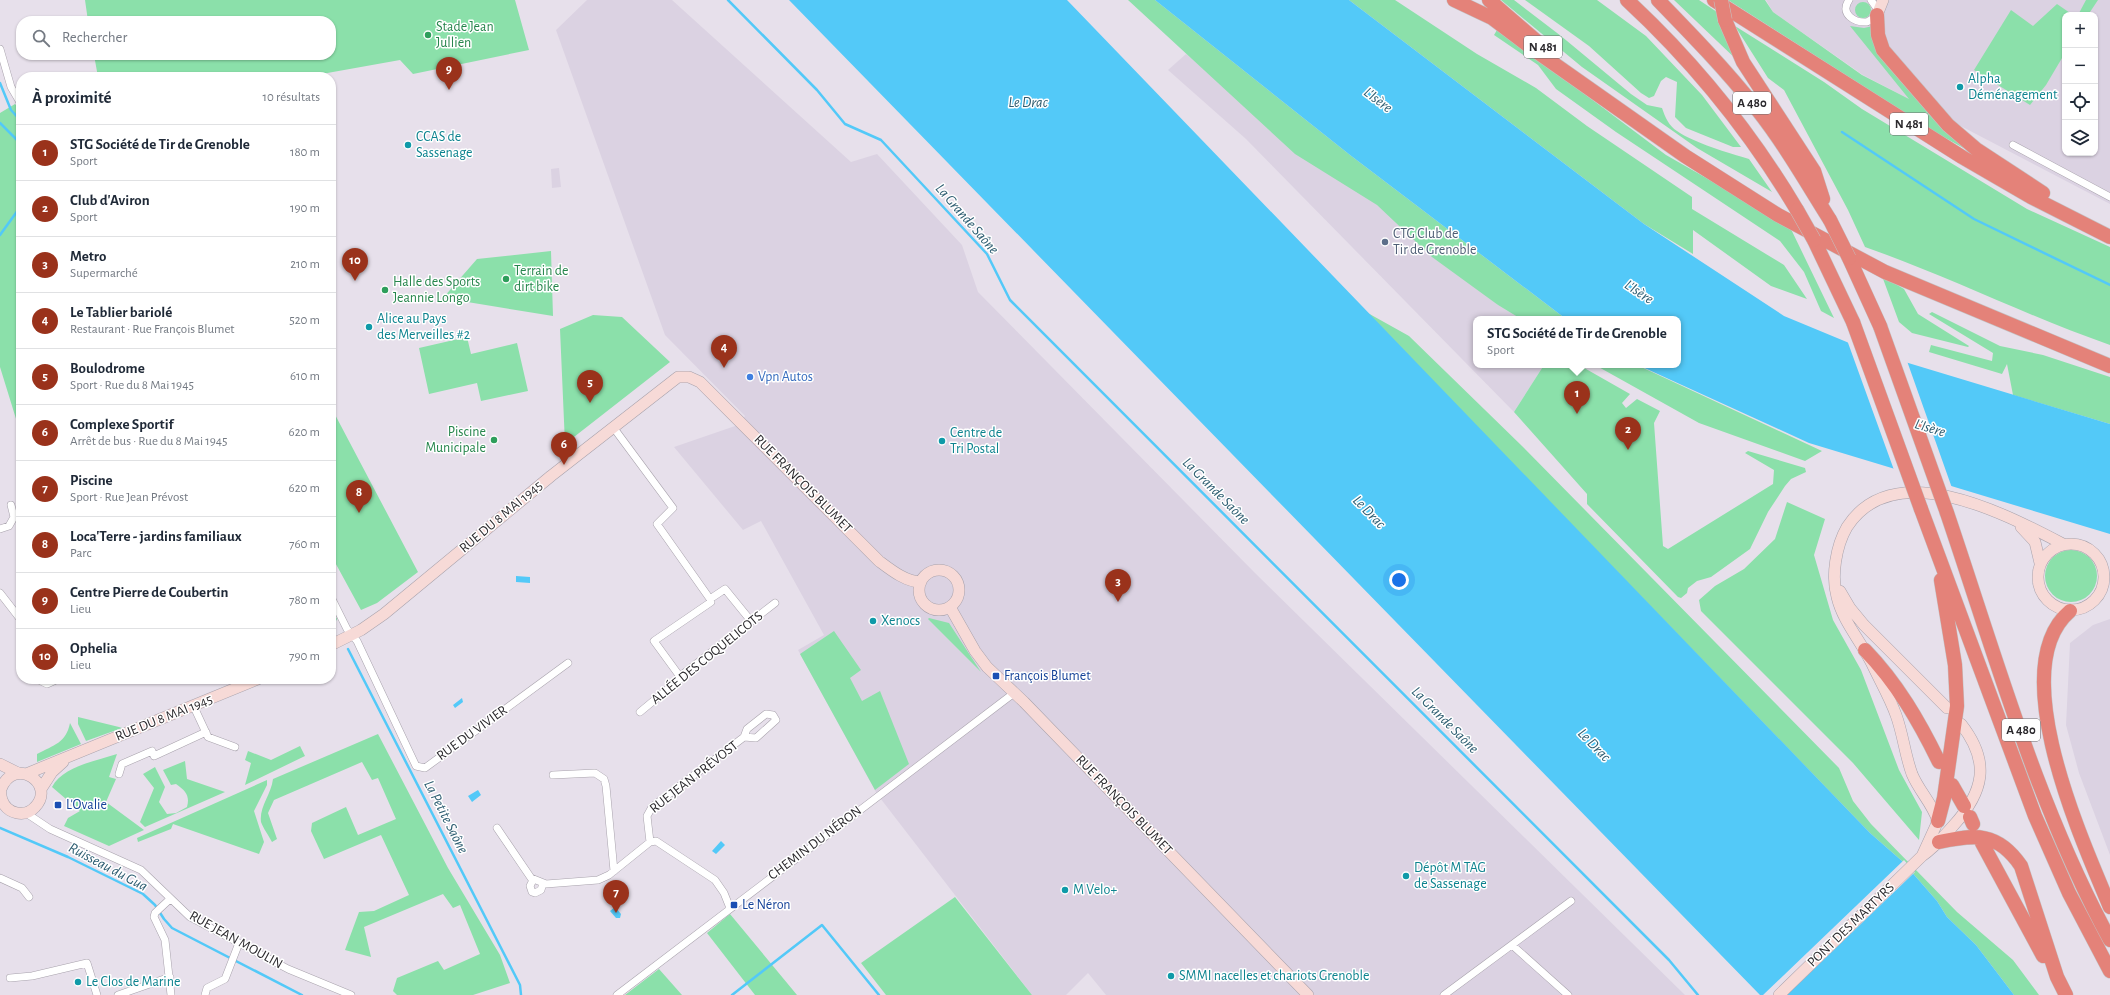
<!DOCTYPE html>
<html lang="fr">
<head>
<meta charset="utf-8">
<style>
	body { margin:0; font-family:"Alegreya Sans",sans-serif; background:#f2f2f3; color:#1f2937 }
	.controls { position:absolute; right:12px; top:12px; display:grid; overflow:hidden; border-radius:8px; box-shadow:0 1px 3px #0004 }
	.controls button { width:36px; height:36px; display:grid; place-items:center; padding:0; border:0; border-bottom:1px solid #e0e1e3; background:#fff; color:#1f2937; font:20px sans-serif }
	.you { position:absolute; left:1399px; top:580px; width:14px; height:14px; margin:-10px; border:3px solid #fff; border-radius:50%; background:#1a73e8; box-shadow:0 0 0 6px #1a73e833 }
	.badge { display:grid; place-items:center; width:26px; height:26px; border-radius:50%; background:#9a321b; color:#fff; font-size:13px; font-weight:700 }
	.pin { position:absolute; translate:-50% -33px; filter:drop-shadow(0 1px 2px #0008) }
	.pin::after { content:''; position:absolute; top:21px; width:14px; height:12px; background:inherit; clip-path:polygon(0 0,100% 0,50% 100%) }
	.popup { position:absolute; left:1473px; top:316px; width:208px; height:52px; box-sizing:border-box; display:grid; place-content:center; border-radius:8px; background:#fff; filter:drop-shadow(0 1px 3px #0005); font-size:13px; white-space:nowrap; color:#747a83 }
	.popup b { font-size:15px; color:#1f2937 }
	.popup::after { content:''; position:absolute; left:50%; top:100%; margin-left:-8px; border:8px solid transparent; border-top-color:#fff }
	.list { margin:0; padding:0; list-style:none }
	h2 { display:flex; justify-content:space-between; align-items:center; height:52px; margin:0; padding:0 16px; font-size:17px }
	h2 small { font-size:13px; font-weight:400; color:#747a83 }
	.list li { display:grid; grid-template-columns:26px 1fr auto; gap:12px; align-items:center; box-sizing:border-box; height:56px; padding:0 16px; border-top:1px solid #e0e1e3 }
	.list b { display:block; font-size:15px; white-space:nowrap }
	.list p { margin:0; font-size:13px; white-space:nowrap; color:#747a83 }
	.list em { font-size:13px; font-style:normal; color:#747a83 }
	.icon { flex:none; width:22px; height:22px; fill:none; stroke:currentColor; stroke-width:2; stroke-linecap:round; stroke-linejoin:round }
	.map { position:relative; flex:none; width:2110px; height:995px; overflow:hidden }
	.search { position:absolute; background:#fff; box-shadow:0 1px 3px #0004; left:16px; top:16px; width:320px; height:44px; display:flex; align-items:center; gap:10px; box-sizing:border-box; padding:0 14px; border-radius:16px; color:#747a83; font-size:15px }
	.panel { position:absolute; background:#fff; box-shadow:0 1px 3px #0004; left:16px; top:72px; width:320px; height:612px; border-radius:16px }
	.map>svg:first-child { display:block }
	.built { fill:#dbd2e2; fill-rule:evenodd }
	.green { fill:#8be0aa }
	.water { fill:#53c9f8 }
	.pier { fill:#e7e0eb }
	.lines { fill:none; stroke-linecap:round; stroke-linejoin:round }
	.stream { stroke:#53c9f8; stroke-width:2.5 }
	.street-casing { stroke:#a8a2ac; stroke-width:8 }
	.secondary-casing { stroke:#a8a2ac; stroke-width:12 }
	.highway-casing { stroke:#c4c3c4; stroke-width:15 }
	.street { stroke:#fff; stroke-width:7 }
	.secondary { stroke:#f7dad7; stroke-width:11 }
	.highway { stroke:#e48279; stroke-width:14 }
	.highway-bridge-casing { stroke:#c4c3c4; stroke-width:15; stroke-linecap:butt }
	.highway-bridge { stroke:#e48279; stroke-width:14 }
	.leisure-dot { fill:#2e9e5b; stroke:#fff; stroke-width:1.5 }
	.culture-dot { fill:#0f9aa8; stroke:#fff; stroke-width:1.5 }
	.service-dot { fill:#5c6f8a; stroke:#fff; stroke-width:1.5 }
	.shop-dot { fill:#3f7fe0; stroke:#fff; stroke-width:1.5 }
	.transit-dot { fill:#1a4fb4; stroke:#fff; stroke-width:1.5 }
	.labels { text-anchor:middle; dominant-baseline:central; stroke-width:3; stroke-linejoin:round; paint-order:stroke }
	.shield { fill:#fff; stroke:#6b6a6d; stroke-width:1 }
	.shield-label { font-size:13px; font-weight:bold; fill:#2c2a2e }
	.leisure-label { font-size:14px; fill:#27864d; stroke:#fff; text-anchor:start }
	.culture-label { font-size:14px; fill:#0d838f; stroke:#fff; text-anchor:start }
	.service-label { font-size:14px; fill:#4e5e75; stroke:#fff; text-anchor:start }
	.shop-label { font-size:14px; fill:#366cbe; stroke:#fff; text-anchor:start }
	.street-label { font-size:14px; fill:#2c2a2e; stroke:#fff }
	.transit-label { font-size:14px; fill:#164399; stroke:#fff; text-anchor:start }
	.water-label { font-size:15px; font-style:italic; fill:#2d5d71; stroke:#fff }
</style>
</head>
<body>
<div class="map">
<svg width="2110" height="995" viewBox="0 0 2110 995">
	<rect width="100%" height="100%" fill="#e7e0eb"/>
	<path class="built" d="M 587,0 L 672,0 L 851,162 L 877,154 L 962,245 L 978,292 L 1255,573 L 1685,995 L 1106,995 L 1088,973 L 1066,995 L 1032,995 L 877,794 L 798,650 L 824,635 L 761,521 L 743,530 L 674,447 L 738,425 L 745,416 L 665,335 L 556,30 Z
		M 1766,0 L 2110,0 L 2110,204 L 1863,75 L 1773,12 ZM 2065,15 L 2095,15 L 2095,153 L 2065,153 Z
		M 1186,54 L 1347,180 L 1498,305 L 1521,319 L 1476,319 L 1476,365 L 1544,365 L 1514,412 L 1246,139 L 1168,70 Z
		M 559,168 L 561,187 L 552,188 L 551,169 Z
		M 2110,619 L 2110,855 L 2079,773 L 2066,725 L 2070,643 L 2093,625 Z"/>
	<path class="green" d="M 85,0 L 515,0 L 529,50 L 413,74 L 400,60 L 305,77 L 98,77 L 94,55 L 331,55 L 331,21 L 88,21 Z
		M 1128,0 L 1155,0 L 1350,155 L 1566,319 L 1521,319 L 1498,305 L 1432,257 L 1377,205 L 1295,154 Z
		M 1349,0 L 1395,0 L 1477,54 L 1536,88 L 1587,126 L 1692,197 L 1692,209 L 1784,265 L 1807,299 L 1771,286 L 1693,230 L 1693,254 L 1644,224 Z
		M 1501,0 L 1514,0 L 1561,36 L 1631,94 L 1647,105 L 1662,108 C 1665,117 1669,126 1677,131 C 1694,143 1729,153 1749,159 L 1772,192 L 1697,148 L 1582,67 Z
		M 1525,0 L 1597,0 L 1646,36 L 1702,95 L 1741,147 L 1733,147 L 1686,128 L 1675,117 L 1677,82 L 1666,77 L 1661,81 L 1654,96 L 1649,98 L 1641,93 L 1589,46 Z
		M 1674,0 L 1699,0 L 1717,12 L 1739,62 Z
		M 1728,0 L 1765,0 L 1773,12 L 1862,75 L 1909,99 L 1850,26 L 1864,28 L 1873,26 L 1969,151 L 1938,134 Z
		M 2086,0 L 2098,0 L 2088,15 L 2078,15 Z
		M1855 10a8 8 0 1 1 16 0a8 8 0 1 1-16 0Z
		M 2057,4 L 2073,15 L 2065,15 L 2065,53 L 2046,85 L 2030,105 L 1974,70 L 2011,10 L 2033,26 Z
		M 1735,26 L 1824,82 L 1862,109 L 2027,209 L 2110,247 L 2110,345 C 2027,316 1948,276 1865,247 L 1848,210 L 1784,90 L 1768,78 Z
		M 1497,30 L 1566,80 L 1666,155 L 1789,225 L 1834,318 L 1821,311 L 1804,272 L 1780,241 L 1616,132 L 1556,89 L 1538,65 L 1494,35 Z
		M 15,104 L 21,111 L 21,435 L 0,367 L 0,113 Z
		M 551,251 L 553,316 L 443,298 L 477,259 Z
		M 1882,276 L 1904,289 L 1918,314 L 1969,346 L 1968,347 L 1912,333 L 1899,322 Z
		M 1366,312 L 1409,336 L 1522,446 L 1839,768 L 1853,801 L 1871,824 L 1957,912 L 2013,960 L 2039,995 L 2014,995 L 1976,945 L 1947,917 L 1937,901 L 1902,861 L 1870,833 Z
		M 1932,312 L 2000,346 L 2043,355 L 2110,377 L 2110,424 L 2013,395 L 2007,364 L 2002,374 L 1929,352 L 1931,345 L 1992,361 L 1993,353 L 1929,314 Z
		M 593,315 L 622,317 L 670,362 L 565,444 L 560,329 Z
		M 467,337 L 471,354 L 517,343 L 528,391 L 481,401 L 477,383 L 429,394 L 419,348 Z
		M 1544,365 L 1579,365 L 1630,394 L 1622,403 L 1626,408 L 1637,399 L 1660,411 L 1654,423 L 1663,546 L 1668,549 L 1773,484 L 1774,470 L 1745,453 L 1748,451 L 1805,468 L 1806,472 L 1791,479 L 1785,486 L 1768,512 L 1750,549 L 1711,577 L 1697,581 L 1688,588 L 1687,593 L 1681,598 L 1678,597 L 1587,504 L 1587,494 L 1514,412 Z
		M 1595,365 L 1637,365 L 1822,451 L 1805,461 L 1699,423 Z
		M 331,407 L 418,572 L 377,603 L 361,610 L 331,555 Z
		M 1787,502 L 1825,519 L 1814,555 L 1833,620 L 1861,670 L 1899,770 L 1922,812 L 1919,840 L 1853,763 L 1701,611 L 1699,600 L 1715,586 L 1744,569 L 1775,539 Z
		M2045 576a26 26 0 1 1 52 0a26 26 0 1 1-52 0Z
		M 331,607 L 337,619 L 331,631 Z
		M 929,618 L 949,623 L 981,672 L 928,619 Z
		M 834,631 L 861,670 L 850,678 L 862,701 L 880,691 L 909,764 L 875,790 L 800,654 Z
		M 78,717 L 119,727 L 122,728 L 86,741 L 78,724 Z
		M 70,723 L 81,744 L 37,762 L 37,754 C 54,745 66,743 70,723 Z
		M 378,734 L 448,868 L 500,955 L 510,983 L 473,995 L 397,995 L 393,991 L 397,978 L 438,961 L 444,970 L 480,954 L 460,905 L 453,908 L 443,894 L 364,927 L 371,957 L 345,950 L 359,912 L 374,911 L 409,895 L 381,835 L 324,859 L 311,831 L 312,823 L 346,807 L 358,835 L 396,819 L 378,778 L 372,780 L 362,762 L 274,800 L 268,813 L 277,839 L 272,842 C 269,836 263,828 261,822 C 259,807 271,795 273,779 Z
		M 300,746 L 305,756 L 245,785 L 251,763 L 245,760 L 248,751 L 271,760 Z
		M 117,754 L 109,777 L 116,779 L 106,802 L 144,830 L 109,846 L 64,826 L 68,818 L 80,811 L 52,787 C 63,766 96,761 117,754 Z
		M 185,761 L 187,779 L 225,792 L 145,827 L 140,822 L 154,788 L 143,774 L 155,767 L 165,787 L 159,802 L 167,814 L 176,813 L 187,807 C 190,796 186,791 176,784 L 171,785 L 163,770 Z
		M 267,780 L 267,785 L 254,811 L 264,842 L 259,854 L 173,824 L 171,829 L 138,842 L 137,838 Z
		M 955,897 L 1032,995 L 886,995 L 861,963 Z
		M 730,914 L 797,995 L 755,995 L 707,933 Z
		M 659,969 L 682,995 L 625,995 Z"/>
	<path class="water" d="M 789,0 L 1067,0 L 1870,833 L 1902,861 L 1937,901 L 1947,917 L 1976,945 L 2014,995 L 1760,995 Z
		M 1155,0 L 1349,0 L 1644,224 L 1784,316 L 1854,345 L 1905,362 L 2110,424 L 2110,534 L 1809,443 L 1638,365 L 1678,365 L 1678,319 L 1566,319 L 1350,155 Z
		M 516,576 L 530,577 L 530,583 L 516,582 Z
		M 462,698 L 463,702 L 455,708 L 453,705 Z
		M 478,790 L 481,795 L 472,802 L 468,796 Z
		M 721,841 L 725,845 L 716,854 L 712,851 Z
		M 615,907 L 621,914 L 620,918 L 616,918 L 610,911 Z"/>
	<path class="pier" d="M 1847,340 L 1907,361 L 1952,488 L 1894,470 Z
		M 1904,860 L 1915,872 L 1787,995 L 1763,995 Z"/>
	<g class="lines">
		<path class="stream" d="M 728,0 L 817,90 L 845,124 L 881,140 L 987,254 L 1010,300 L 1669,960 L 1698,995
			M 0,83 L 11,110 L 21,121
			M 0,123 L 21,144
			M 1842,132 L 1974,219 L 2110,285
			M 0,235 L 21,206
			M 331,618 L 333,621
			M 348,649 L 520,985 L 521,995
			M 0,828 L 68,857 L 143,894 L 155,905 L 164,919 L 172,928 L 302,995
			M 732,995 L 822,925 L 879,995"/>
		<defs>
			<path id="street" d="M 1849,0 C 1839,14 1855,23 1867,22 L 1877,16
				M 1871,0 L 1878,10
				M 0,49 L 11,87 L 21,104
				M 2013,145 L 2110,197
				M 613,427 L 673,508 L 657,524 L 710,599 L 725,589 L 751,621
				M 0,529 L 9,526 L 14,517 L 11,505
				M 0,593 L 21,620
				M 331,597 L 347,629 L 357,641 L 416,766 L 425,768 L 568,663
				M 681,678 L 654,641 L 711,602 L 710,599
				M 37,679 L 47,684 L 58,679
				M 194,707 L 208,737 L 235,747
				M 640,712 L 681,678 L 683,674 L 775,603
				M 119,774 L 122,764 L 152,751 L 154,756 L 206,732
				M 553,775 L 595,773 L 604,779 L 606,786 L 614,871
				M 26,813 L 50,829 L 141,870 L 190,917 L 288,969 L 351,995
				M 497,828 L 531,878 L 546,884 L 598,880 L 609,875 L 650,842 L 656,841 L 715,880 L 724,893 L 730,908
				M 650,842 L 647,816 L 652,807 L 744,737 L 756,738 L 776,720 L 773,715 L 766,714 L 747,729 L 744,737
				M 0,878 L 22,888 L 29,897
				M 533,880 L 530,886 L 532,892 L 535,893 L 541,890 L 543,883
				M 170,899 L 155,913 L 154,917 L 165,940 L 171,995
				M 1512,945 L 1568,995
				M 10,978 L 32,976 L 87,963 L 97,995
				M 118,995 L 170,977
				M 205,995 L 207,988 L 225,979 L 239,943
				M 617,995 L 1014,693
				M 1444,995 L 1571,901"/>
			<path id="secondary" d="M 1877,15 L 1883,0
				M 2021,527 L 2035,542 L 2040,563
				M2038 577a33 33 0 1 1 66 0a33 33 0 1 1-66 0Z
				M919 590a20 20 0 1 1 40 0a20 20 0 1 1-40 0Z
				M 1840,591 L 1850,608 L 1864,625 L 1947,708
				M 950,607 L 975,651 L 987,667 L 1024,702 L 1308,995
				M 331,645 L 361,630 L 384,614 L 551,476 L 678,377 L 689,377 L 700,382 L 879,561 C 891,570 906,582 921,582
				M 0,764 L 18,773
				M 26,774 L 258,679
				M 0,785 C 1,790 0,795 2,800 C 7,814 25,818 35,807 C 57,784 14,755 1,789
				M 41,789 L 52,772 L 63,762
				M 1922,856 L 1938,821 C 1932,803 1919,791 1912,774 C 1905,755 1903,734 1896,715 C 1890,698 1880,681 1872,664 C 1861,641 1843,622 1837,597 C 1831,576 1836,546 1847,527 C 1894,454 2007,515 2063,544
				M 1779,995 L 1922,856 C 1934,848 1943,837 1953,826 C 1984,792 1991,762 1961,724"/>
			<path id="highway" d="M 1454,0 L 1492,18 L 1533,49 L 1685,156 L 1778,215 L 1885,272 L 2110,366
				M 1489,0 L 1540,44
				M 1627,0 C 1694,62 1750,131 1797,210
				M 1658,0 C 1692,35 1726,70 1756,108 C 1784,143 1806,182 1830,220
				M 1714,0 L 1962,157 L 2031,197 L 2110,237
				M 1877,15 L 1878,35 L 1883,50 L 1948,125 L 1976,149 L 2043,193
				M 1725,20 L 1743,62 L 1814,171 L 1823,199
				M 1814,240 L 1853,322
				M 1849,258 L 1880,326
				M 1921,509 L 2035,816 L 2069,893 L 2110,971
				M 1947,513 C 1996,657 2037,806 2110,940
				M 2070,611 C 2003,668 2083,842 2110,907
				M 1865,650 C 1897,683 1919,721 1939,762
				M 1952,785 L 1964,806
				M 1970,817 L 1973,824
				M 1938,821 L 1944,798 L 1957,706 L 1955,665 L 1941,580
				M 1939,842 C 1975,834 1998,832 2021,866 L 2057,977 L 2066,995
				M 1982,843 L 2043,956"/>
		</defs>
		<use href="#street" class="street-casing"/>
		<use href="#secondary" class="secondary-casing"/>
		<use href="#highway" class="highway-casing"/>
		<use href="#street" class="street"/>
		<use href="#secondary" class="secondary"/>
		<use href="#highway" class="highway"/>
		<defs>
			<path id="highway-bridge" d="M 1721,0 L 1725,20
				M 1797,210 L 1814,240
				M 1830,220 L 1849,258
				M 1853,322 L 1921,509
				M 1880,326 L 1947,513"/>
		</defs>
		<use href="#highway-bridge" class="highway-bridge-casing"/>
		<use href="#highway-bridge" class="highway-bridge"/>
	</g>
	<g class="leisure-dot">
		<circle cx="428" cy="35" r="4"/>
		<circle cx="506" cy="279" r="4"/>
		<circle cx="385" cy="290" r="4"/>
		<circle cx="494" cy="440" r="4"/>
	</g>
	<g class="culture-dot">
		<circle cx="1960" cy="87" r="4"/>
		<circle cx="408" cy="145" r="4"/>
		<circle cx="369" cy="327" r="4"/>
		<circle cx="942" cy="441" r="4"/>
		<circle cx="873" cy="621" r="4"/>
		<circle cx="1406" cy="876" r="4"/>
		<circle cx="1065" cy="890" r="4"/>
		<circle cx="1171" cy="976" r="4"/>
		<circle cx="78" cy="982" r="4"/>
	</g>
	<circle class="service-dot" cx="1385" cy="242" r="4"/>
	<circle class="shop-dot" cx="750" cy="377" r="4"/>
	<g class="transit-dot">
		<rect x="992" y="672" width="8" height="8" rx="2"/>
		<rect x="54" y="801" width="8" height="8" rx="2"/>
		<rect x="730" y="901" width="8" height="8" rx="2"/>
	</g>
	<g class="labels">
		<g class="shield">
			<rect x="1524" y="36" width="38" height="22" rx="3"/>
			<rect x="1733" y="92" width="38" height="22" rx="3"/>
			<rect x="1890" y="113" width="38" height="22" rx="3"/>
			<rect x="2002" y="719" width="38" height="22" rx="3"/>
		</g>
		<g class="shield-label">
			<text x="1543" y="47">N 481</text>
			<text x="1752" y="103">A 480</text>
			<text x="1909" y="124">N 481</text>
			<text x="2021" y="730">A 480</text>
		</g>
		<g class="leisure-label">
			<text x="436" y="27">Stade Jean<tspan x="436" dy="16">Jullien</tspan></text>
			<text x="514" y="271">Terrain de<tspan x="514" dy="16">dirt bike</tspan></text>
			<text x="393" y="282">Halle des Sports<tspan x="393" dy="16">Jeannie Longo</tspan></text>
			<text x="486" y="432" text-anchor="end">Piscine<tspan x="486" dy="16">Municipale</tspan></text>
		</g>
		<g class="culture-label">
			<text x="1968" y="79">Alpha<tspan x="1968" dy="16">Déménagement</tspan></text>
			<text x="416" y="137">CCAS de<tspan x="416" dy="16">Sassenage</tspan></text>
			<text x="377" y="319">Alice au Pays<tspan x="377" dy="16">des Merveilles #2</tspan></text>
			<text x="950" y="433">Centre de<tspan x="950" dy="16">Tri Postal</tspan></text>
			<text x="881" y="621">Xenocs</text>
			<text x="1414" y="868">Dépôt M TAG<tspan x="1414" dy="16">de Sassenage</tspan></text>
			<text x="1073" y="890">M Velo+</text>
			<text x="1179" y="976">SMMI nacelles et chariots Grenoble</text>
			<text x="86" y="982">Le Clos de Marine</text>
		</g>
		<g class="service-label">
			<text x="1393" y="234">CTG Club de<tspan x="1393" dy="16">Tir de Grenoble</tspan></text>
		</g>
		<g class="shop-label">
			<text x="758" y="377">Vpn Autos</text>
		</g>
		<g class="street-label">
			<text transform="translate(803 484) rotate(45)">RUE FRANÇOIS BLUMET</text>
			<text transform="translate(501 517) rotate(-40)">RUE DU 8 MAI 1945</text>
			<text transform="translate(707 658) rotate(-39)">ALLÉE DES COQUELICOTS</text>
			<text transform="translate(164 718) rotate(-22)">RUE DU 8 MAI 1945</text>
			<text transform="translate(472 733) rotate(-36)">RUE DU VIVIER</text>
			<text transform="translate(694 777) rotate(-38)">RUE JEAN PRÉVOST</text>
			<text transform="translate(1124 805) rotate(46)">RUE FRANÇOIS BLUMET</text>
			<text transform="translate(815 843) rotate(-37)">CHEMIN DU NÉRON</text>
			<text transform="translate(1851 925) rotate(-44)">PONT DES MARTYRS</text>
			<text transform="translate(236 940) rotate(29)">RUE JEAN MOULIN</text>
		</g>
		<g class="transit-label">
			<text x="1004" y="676">François Blumet</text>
			<text x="66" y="805">L'Ovalie</text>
			<text x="742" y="905">Le Néron</text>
		</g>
		<g class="water-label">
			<text transform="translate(1378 100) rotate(37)">L'Isère</text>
			<text x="1028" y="102">Le Drac</text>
			<text transform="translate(967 219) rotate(49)">La Grande Saône</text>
			<text transform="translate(1639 292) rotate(34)">L'Isère</text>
			<text transform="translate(1930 428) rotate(17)">L'Isère</text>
			<text transform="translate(1216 491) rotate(45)">La Grande Saône</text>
			<text transform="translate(1369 512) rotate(46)">Le Drac</text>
			<text transform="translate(1445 720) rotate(45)">La Grande Saône</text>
			<text transform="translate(1594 745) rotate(46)">Le Drac</text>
			<text transform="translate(446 817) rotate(63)">La Petite Saône</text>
			<text transform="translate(108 867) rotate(28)">Ruisseau du Gua</text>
		</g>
	</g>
</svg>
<div class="controls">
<button>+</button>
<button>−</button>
<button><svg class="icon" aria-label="locate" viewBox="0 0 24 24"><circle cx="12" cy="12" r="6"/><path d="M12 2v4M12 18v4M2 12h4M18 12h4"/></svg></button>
<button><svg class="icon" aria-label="layers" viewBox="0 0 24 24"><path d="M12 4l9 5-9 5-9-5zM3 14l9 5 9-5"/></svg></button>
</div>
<div class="you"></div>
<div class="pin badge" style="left:1577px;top:414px">1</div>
<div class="popup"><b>STG Société de Tir de Grenoble</b>Sport</div>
<div class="pin badge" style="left:1628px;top:450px">2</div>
<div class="pin badge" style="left:1118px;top:602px">3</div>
<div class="pin badge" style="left:724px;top:368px">4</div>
<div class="pin badge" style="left:590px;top:403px">5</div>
<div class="pin badge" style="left:564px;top:465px">6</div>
<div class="pin badge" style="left:616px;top:913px">7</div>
<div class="pin badge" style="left:359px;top:513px">8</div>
<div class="pin badge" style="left:449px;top:90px">9</div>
<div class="pin badge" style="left:355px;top:281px">10</div>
<div class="search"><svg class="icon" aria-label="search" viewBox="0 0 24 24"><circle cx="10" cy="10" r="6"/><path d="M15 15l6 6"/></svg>Rechercher</div>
<section class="panel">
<h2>À proximité<small>10 résultats</small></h2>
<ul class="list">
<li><span class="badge">1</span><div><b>STG Société de Tir de Grenoble</b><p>Sport</p></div><em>180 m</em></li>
<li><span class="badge">2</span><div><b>Club d'Aviron</b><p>Sport</p></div><em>190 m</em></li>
<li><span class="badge">3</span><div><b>Metro</b><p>Supermarché</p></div><em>210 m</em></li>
<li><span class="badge">4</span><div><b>Le Tablier bariolé</b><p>Restaurant · Rue François Blumet</p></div><em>520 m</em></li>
<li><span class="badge">5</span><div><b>Boulodrome</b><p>Sport · Rue du 8 Mai 1945</p></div><em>610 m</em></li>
<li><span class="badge">6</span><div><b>Complexe Sportif</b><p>Arrêt de bus · Rue du 8 Mai 1945</p></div><em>620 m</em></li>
<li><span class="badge">7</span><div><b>Piscine</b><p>Sport · Rue Jean Prévost</p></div><em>620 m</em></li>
<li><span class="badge">8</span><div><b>Loca'Terre - jardins familiaux</b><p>Parc</p></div><em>760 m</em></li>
<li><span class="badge">9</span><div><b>Centre Pierre de Coubertin</b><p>Lieu</p></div><em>780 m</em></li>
<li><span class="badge">10</span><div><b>Ophelia</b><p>Lieu</p></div><em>790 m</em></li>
</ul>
</section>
</div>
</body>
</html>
